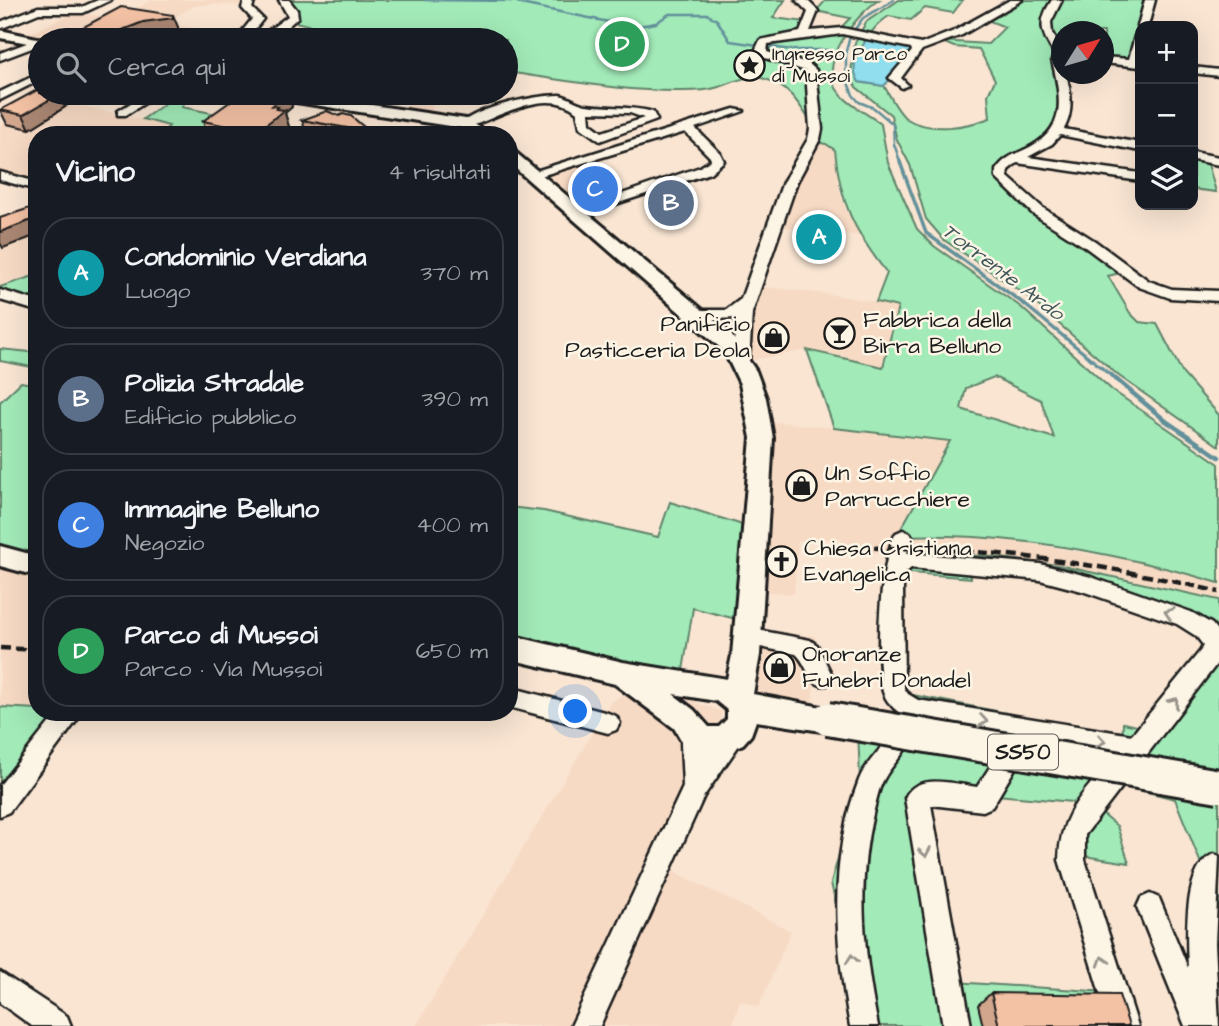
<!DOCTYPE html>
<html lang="it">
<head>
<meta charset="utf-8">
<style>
	body { margin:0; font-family:"Architects Daughter",sans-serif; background:#20242c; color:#f1f3f6 }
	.controls { position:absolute; right:21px; top:21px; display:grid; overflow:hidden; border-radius:14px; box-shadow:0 7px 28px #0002 }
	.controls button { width:63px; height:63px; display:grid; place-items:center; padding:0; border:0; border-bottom:2px solid #363941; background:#171b24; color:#f1f3f6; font:35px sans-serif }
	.compass { position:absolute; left:1051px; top:21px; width:63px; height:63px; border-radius:50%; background:#171b24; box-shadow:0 7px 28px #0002; rotate:53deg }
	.you { position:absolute; left:576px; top:712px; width:24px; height:24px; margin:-18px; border:5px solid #fff; border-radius:50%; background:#1a73e8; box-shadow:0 0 0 10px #1a73e833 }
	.badge { display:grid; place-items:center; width:46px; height:46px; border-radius:50%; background:#2563eb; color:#fff; font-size:23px; font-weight:700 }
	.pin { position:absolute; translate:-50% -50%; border:4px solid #fff; box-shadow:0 2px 7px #0006 }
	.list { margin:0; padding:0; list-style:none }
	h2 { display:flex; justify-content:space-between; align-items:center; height:91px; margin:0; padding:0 28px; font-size:30px }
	h2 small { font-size:23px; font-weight:400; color:#9ea1a6 }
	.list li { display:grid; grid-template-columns:46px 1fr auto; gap:21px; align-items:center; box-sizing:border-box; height:112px; margin:0 14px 14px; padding:0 14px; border:2px solid #363941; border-radius:28px }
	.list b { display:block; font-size:26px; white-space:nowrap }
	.list p { margin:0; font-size:23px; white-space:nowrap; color:#9ea1a6 }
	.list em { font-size:23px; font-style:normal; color:#9ea1a6 }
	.icon { flex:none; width:38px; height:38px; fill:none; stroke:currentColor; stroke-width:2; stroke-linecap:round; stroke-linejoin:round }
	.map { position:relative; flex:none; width:1219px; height:1026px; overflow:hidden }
	.search { position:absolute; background:#171b24; box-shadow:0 7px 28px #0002; left:28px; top:28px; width:490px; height:77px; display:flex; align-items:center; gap:18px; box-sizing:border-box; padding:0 24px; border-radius:38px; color:#9ea1a6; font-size:26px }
	.panel { position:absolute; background:#171b24; box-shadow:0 7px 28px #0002; left:28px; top:126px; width:490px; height:595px; border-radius:28px }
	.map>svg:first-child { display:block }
	.built { fill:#f7dac4 }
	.green { fill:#a2eab8; stroke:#5f836a; stroke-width:2; fill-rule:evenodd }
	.water { fill:#90deee; stroke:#62909a; stroke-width:2 }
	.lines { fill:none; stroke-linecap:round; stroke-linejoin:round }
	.stream-far2 { stroke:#62909a; stroke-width:2.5 }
	.stream-far1 { stroke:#62909a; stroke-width:3.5 }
	.stream { stroke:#62909a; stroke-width:4.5 }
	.minor-casing { stroke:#1c1c1c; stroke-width:5 }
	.major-casing { stroke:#1c1c1c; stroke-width:6 }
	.minor { fill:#fcf5e5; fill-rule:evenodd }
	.major { fill:#fcf5e5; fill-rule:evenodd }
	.rail { stroke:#1c1c1c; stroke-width:4.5; stroke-dasharray:10 5; stroke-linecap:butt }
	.major-bridge-casing { stroke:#1c1c1c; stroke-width:38; stroke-linecap:butt }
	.major-bridge { stroke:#fcf5e5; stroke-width:32 }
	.wall { fill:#d1a68d; stroke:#1c1c1c; stroke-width:2 }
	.shaded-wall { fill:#aa8773; stroke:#1c1c1c; stroke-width:2 }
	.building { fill:#f3c1a4; stroke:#1c1c1c; stroke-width:2 }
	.oneway { stroke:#97938b }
	.labels { text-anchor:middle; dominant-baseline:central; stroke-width:5; stroke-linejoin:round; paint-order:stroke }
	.far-poi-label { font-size:19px; fill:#1c1c1c; stroke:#fcf5e5; text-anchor:start }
	.far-water-label { font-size:21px; font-style:italic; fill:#3f565b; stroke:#fcf5e5 }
	.shield { fill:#fcf5e5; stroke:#5f5d58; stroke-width:2 }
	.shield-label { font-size:21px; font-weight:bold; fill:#1c1c1c }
	.poi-label { font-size:23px; fill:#1c1c1c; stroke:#fcf5e5; text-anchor:start }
</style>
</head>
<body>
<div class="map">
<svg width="1219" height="1026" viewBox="0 0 1219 1026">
	<rect width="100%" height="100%" fill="#f9e5d2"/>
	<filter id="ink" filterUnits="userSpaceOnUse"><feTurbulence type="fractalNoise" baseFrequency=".0143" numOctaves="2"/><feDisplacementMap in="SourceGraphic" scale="14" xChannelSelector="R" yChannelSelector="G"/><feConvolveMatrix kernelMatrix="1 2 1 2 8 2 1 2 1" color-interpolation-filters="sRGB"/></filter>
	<g filter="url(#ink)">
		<path class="built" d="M 152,0 L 251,0 L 249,6 L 212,4 L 194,6 L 164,23 L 257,40 L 40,42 L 20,38 L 75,12 L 118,19 Z
			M 419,93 L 431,93 L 434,119 L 398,114 Z
			M 43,101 L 87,107 L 169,126 L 161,135 L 37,135 L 37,184 L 0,175 L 0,125 Z
			M 809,141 L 826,144 L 835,150 L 838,185 L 845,207 L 861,236 L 770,225 Z
			M 580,161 L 627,198 L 577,214 L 532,176 Z
			M 37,209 L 37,275 L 0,287 L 0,216 L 8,219 Z
			M 747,285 L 834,295 L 899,306 L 883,367 L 807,350 L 737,363 L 726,345 Z
			M 757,420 L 950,440 L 898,536 L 981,536 L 1136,561 L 1219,583 L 1219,599 L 1058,565 L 984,556 L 879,552 L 846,556 L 841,538 L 798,541 L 794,594 L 740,589 Z
			M 0,562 L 37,572 L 37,709 L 0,707 Z
			M 738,629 L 815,636 L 812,723 L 722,712 L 714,751 L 667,868 L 791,931 L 759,1007 L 740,1001 L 732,1026 L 416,1026 L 611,702 L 642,682 L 722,712 Z"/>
		<path class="green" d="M 285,0 L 785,0 L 773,18 L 807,22 L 803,35 L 837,32 L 850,18 L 816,11 L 826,0 L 879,0 C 857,13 817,63 838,91 C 847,104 868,114 881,124 L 888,163 L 917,229 L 934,246 L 1021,307 L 1112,390 L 1219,464 L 1219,583 C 1115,552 1005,532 897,536 L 950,441 L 834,428 L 807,350 L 883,367 L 898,307 L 876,302 L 887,273 C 854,231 840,203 835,150 L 826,144 L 809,141 L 812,124 C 798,102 788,85 762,78 C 746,74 731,84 715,88 C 706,91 693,91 683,91 C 624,92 564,80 506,72 L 506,40 L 423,40 L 375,27 L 358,37 L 291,21 ZM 994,377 L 1041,400 L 1054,438 L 961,409 L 966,388 Z
			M 899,0 L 963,0 L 953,13 L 925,8 L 911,20 L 889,16 C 870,28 865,43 854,63 L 859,82 L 884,86 C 890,95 898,113 907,119 C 930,133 966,127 990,118 L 988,95 L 995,80 L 979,49 L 954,47 L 940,41 L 988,44 L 1005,27 L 987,20 L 1013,0 L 1153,0 L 1140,26 L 1140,44 L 1135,64 L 1104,60 L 1104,32 L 1062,32 L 1061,55 L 1055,55 C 1058,70 1064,88 1064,104 C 1063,137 1025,153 1001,168 L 1003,177 L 1124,272 L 1108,276 L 1130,313 L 1139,322 L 1157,324 L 1183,374 L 1219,415 L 1219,446 L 1119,376 L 1027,296 L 944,240 L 926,219 L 910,165 L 897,140 L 891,115 L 856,87 L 851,77 L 853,47 L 866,22 Z
			M 180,93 L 190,93 L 182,107 L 226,116 L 204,135 L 161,135 L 169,126 L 143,119 Z
			M 1193,158 L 1207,160 L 1216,192 L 1193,189 Z
			M 37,275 L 37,304 L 0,292 L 0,287 Z
			M 0,349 L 30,352 L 37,357 L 37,368 L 0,361 Z
			M 21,382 L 37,385 L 37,572 L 0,562 L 0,402 Z
			M 670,502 L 749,527 L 736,619 L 693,608 L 679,696 L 642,682 L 509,645 L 509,507 L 544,511 L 658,537 Z
			M 899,552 L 984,556 L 1058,565 L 1219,600 L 1219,990 L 1199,980 L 1205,874 L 1175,799 L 1112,783 L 1094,807 L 1117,826 L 1129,863 L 1064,853 L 1074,817 L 1072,802 L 922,788 L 954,982 L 1108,992 L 1119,1026 L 864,1026 L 831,883 L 860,780 L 858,729 L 898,736 L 897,692 L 1094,730 L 1122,747 L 1123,723 L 1160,731 L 1208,669 L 1202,638 L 1190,626 L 1038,575 L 971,568 L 971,578 L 899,572 Z
			M 0,707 L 37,709 L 37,712 L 70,712 L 0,805 Z"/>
		<path class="water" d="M 868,34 L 918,48 L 884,86 L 859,82 C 847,62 862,53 868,34 Z"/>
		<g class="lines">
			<path class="stream-far2" d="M 425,0 L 515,1
				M 514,0 L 521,4 L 633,27 L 656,23 L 669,14 L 707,14 L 717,20 L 730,41 L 792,50 L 829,50 L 846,57
				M 894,0 L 863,18 L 850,36 L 846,51 L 846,78 L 853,95 L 859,102 L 874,108 L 893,124 L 894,144 L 901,164"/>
			<path class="stream-far1" d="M 900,162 L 926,233 L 1024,304 L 1113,377"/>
			<path class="stream" d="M 1111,375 L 1166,421 L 1219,457"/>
			<defs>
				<path id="minor" d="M 98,0 L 111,0 L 83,13 L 39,13 L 0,29 L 0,22 L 38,7 L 82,7 Z
					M 245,0 L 255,0 L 252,8 L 263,19 L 252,33 L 261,36 L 288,16 L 279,0 L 289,0 L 297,10 L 298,17 C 282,33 262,49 240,34 L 252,19 L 242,8 Z
					M 796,0 L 807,0 L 818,11 L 810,31 L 842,28 L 921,44 L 954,31 L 1010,0 L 1022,0 L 962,35 L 922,50 L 901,78 L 908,85 L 902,88 L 889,78 L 912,51 L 911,48 L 842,34 L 768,44 L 767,52 L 808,63 L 816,70 L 822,129 L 820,139 L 797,182 L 752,313 L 749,361 L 741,366 L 733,361 L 736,318 L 698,320 L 690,315 L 698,310 L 726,310 L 741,299 L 783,182 L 808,139 L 810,129 L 806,71 L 759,56 L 755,51 L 760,40 L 800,32 L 808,12 Z
					M 1052,0 L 1062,0 L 1051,22 L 1052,33 L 1062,49 L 1062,74 L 1066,74 C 1071,93 1074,111 1064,129 L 1140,143 L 1140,151 L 1060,135 L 1052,144 L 1028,157 L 1140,173 L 1140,181 L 1017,163 L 1008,170 L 1008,177 L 1043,208 L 1095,241 L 1149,281 L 1172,289 L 1219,291 L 1219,301 L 1170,298 L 1139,287 L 1085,247 L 1033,214 L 996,178 L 996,170 C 1004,158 1013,155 1026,149 C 1068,129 1061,98 1052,60 L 1055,55 C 1041,33 1037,22 1052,0 Z
					M 1145,0 L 1155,0 L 1148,26 L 1140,28 L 1138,26 Z
					M 1140,33 L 1140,67 L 1104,63 L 1104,57 L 1129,59 L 1135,36 Z
					M 40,38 L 45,40 L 40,40 L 40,45 L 0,60 L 0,53 Z
					M 1193,67 L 1219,70 L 1219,76 L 1193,73 Z
					M 40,73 L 40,80 L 0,100 L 0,92 Z
					M 147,93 L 161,93 L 126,115 L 118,115 L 118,111 Z
					M 560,95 C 569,97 578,104 586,105 C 609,108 630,106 653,112 L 657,120 L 600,141 L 580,127 L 577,112 C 546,86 498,118 466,128 L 460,124 C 480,106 533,96 560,95 ZM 589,112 L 630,113 L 644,118 L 602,132 L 590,123 Z
					M 734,109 L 744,111 L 695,128 L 720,153 L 724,161 L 710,173 L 582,215 L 577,216 L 570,212 L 700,167 L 711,160 L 710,157 L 685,132 L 537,177 L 527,177 L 526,174 Z
					M 1193,152 L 1219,157 L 1219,165 L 1193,160 Z
					M 0,172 L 37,182 L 37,190 L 0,180 Z
					M 0,290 L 37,301 L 37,311 L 0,300 Z
					M 903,530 L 910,533 L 913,538 L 907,553 L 1040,564 L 1091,577 L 1191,612 L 1212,624 L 1219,633 L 1219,661 L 1085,835 L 1085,860 L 1138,1026 L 1110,1026 L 1059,860 C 1060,810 1086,791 1116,754 L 1026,739 L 1029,744 L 1025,752 L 992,807 L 983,811 L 931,805 L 971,1026 L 943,1026 L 905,798 C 916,772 954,784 977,787 L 1010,736 L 912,718 C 919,743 894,760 884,779 C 878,789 876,803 873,814 C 856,885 864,955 878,1026 L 850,1026 C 835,944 828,859 859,780 C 865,764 877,755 886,740 C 890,733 890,723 894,715 L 900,713 C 891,707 883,697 882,687 C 876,651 879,564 896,533 ZM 911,568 L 1040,580 L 1082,591 L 1177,624 L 1196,636 L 1203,645 L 1201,650 L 1132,735 L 918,700 L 908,694 L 904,688 L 903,588 L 904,574 Z
					M 747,628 L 810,640 L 817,645 L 833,677 L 830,684 C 809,691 809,665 796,654 L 739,643 L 736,637 L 739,631 Z
					M 509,687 L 608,713 L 616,716 L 620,723 L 616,730 L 608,733 L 509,707 Z
					M 58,712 L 83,712 L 9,812 L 0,816 L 0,785 Z
					M 690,720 L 698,723 L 707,753 L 726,728 L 734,724 L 742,728 L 746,735 L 704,796 L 600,1026 L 571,1026 L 683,787 C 683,775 679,729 682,723 Z
					M 1214,854 L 1219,856 L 1215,943 L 1219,1026 L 1185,1026 L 1137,907 L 1141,898 L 1150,894 L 1159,898 L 1188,968 C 1187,939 1182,867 1214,854 Z
					M 0,972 L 67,1016 L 71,1026 L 32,1026 L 0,1003 Z"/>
				<path id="major" d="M 0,30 L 46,40 L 40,40 L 40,45 L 0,38 Z
					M 257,93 L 291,93 L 466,119 L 492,135 L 473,135 L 462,128 L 264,97 Z
					M 509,150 L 515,152 L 730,333 L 756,371 L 766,398 L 773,438 L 760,655 L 753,694 L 838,710 L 843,719 L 838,728 L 828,732 L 756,721 L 751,735 L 743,744 L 720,754 L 707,754 L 683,743 L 674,728 L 615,684 L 509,659 L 509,635 L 623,662 L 727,679 L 732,655 L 751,438 L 740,384 L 724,351 L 509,163 ZM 673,694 L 716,701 L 727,710 L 727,719 L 719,727 L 709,727 L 694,710 Z
					M 0,546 L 37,556 L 37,576 L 0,566 Z"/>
			</defs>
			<use href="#minor" class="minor-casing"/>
			<use href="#major" class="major-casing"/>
			<use href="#minor" class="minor"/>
			<use href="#major" class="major"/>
			<path class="rail" d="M 844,548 C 972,546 1095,561 1219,592
				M 0,648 L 37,650"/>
			<defs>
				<path id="major-bridge" d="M 828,719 L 1219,786"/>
			</defs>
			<use href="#major-bridge" class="major-bridge-casing"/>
			<use href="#major-bridge" class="major-bridge"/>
		</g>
		<path class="wall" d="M 178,27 L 178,31 L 147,35 L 133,40 L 80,40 L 76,31 Z
			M 266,93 L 289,93 L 292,107 L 285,113 L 289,127 L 279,135 L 207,135 L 203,121 L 260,97 Z
			M 65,107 L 30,129 L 7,124 L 0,110 Z
			M 302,120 L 370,132 L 371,135 L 314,135 L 306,133 Z
			M 991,993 L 1129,1026 L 983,1026 L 978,1005 Z"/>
		<path class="shaded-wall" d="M 173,15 L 178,27 L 178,31 L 147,35 L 133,40 L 114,40 L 112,34 L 143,22 Z
			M 286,93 L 289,93 L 292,107 L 285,113 L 289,127 L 279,135 L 257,135 L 256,132 L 272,106 Z
			M 59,94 L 65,107 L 30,129 L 23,115 Z
			M 37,218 L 37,235 L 3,248 L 0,243 L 0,232 Z"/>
		<path class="building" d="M 121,7 L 173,15 L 173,18 L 143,22 L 112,34 L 76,31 Z
			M 37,90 L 40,90 L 40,93 L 59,94 L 23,115 L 0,110 Z
			M 266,93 L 286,93 L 272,106 L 278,107 L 276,109 L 285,110 L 256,132 L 203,121 L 238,96 L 260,97 Z
			M 327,111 L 339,116 L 343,114 L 351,116 L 370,132 L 302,120 Z
			M 36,206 L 37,208 L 37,218 L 0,232 L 0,218 Z
			M 991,993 L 1119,995 L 1129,1026 L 999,1026 Z"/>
		<defs><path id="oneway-chevron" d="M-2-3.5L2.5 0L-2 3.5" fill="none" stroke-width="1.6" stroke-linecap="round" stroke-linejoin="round" transform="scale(1.75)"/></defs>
		<g class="oneway">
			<use href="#oneway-chevron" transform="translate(1169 613) rotate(-161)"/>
			<use href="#oneway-chevron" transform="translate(1174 702) rotate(-51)"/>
			<use href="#oneway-chevron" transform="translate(983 721) rotate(10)"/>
			<use href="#oneway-chevron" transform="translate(1101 741) rotate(10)"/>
			<use href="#oneway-chevron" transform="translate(925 852) rotate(80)"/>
			<use href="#oneway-chevron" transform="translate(852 959) rotate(-97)"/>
			<use href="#oneway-chevron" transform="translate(1103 961) rotate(-108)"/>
		</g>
	</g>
	<defs>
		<symbol id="sight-ring" viewBox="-11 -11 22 22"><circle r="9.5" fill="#fcf5e5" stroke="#1c1c1c" stroke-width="1.5"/><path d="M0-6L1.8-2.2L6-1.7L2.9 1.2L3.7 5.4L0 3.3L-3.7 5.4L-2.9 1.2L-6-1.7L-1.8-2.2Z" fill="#1c1c1c"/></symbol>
		<symbol id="bar-ring" viewBox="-11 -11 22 22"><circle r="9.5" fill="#fcf5e5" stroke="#1c1c1c" stroke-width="1.5"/><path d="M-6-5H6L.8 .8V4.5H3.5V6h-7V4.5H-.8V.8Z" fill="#1c1c1c"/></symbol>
		<symbol id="shop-ring" viewBox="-11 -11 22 22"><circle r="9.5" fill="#fcf5e5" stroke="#1c1c1c" stroke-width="1.5"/><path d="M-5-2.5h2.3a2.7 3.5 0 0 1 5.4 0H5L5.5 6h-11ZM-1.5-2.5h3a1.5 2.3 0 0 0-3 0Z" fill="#1c1c1c"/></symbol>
		<symbol id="church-ring" viewBox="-11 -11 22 22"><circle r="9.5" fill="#fcf5e5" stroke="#1c1c1c" stroke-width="1.5"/><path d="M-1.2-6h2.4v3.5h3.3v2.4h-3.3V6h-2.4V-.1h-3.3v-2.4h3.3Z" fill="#1c1c1c"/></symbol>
	</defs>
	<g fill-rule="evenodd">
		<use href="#sight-ring" x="732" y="48" width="35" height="35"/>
		<use href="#bar-ring" x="822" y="316" width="35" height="35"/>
		<use href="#shop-ring" x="756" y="320" width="35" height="35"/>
		<use href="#shop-ring" x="784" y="468" width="35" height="35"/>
		<use href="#church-ring" x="764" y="544" width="35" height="35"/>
		<use href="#shop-ring" x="762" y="650" width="35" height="35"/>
	</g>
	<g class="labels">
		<g class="far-poi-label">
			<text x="772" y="54">Ingresso Parco<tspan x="772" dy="22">di Mussoi</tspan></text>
		</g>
		<g class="far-water-label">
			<text transform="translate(1003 272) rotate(37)">Torrente Ardo</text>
		</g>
		<rect class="shield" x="988" y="734.5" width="70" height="35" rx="5"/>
		<g class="shield-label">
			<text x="1023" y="752">SS50</text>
		</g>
		<g class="poi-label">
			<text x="863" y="320">Fabbrica della<tspan x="863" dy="26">Birra Belluno</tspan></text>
			<text x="750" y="324" text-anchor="end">Panificio<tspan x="750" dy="26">Pasticceria Deola</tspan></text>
			<text x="825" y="473">Un Soffio<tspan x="825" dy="26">Parrucchiere</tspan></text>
			<text x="804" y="548">Chiesa Cristiana<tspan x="804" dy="26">Evangelica</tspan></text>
			<text x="802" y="654">Onoranze<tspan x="802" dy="26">Funebri Donadel</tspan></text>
		</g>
	</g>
</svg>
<div class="controls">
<button>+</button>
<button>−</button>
<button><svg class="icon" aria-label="layers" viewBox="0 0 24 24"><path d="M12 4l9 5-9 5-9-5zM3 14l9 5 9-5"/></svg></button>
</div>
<svg class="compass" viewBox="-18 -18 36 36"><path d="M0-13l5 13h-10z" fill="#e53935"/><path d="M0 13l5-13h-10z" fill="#9ea1a6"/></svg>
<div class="you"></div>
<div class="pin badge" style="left:819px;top:237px;background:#0f9aa8">A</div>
<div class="pin badge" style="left:671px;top:203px;background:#5c6f8a">B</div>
<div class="pin badge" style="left:595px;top:189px;background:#3f7fe0">C</div>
<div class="pin badge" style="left:622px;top:44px;background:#2e9e5b">D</div>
<div class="search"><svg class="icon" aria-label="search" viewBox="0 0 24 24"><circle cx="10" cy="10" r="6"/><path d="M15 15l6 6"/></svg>Cerca qui</div>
<section class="panel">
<h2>Vicino<small>4 risultati</small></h2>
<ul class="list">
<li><span class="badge" style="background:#0f9aa8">A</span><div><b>Condominio Verdiana</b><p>Luogo</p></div><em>370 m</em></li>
<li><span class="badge" style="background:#5c6f8a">B</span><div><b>Polizia Stradale</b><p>Edificio pubblico</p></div><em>390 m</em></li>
<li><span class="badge" style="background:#3f7fe0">C</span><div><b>Immagine Belluno</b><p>Negozio</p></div><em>400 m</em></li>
<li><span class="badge" style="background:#2e9e5b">D</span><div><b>Parco di Mussoi</b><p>Parco · Via Mussoi</p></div><em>650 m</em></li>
</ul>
</section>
</div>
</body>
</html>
